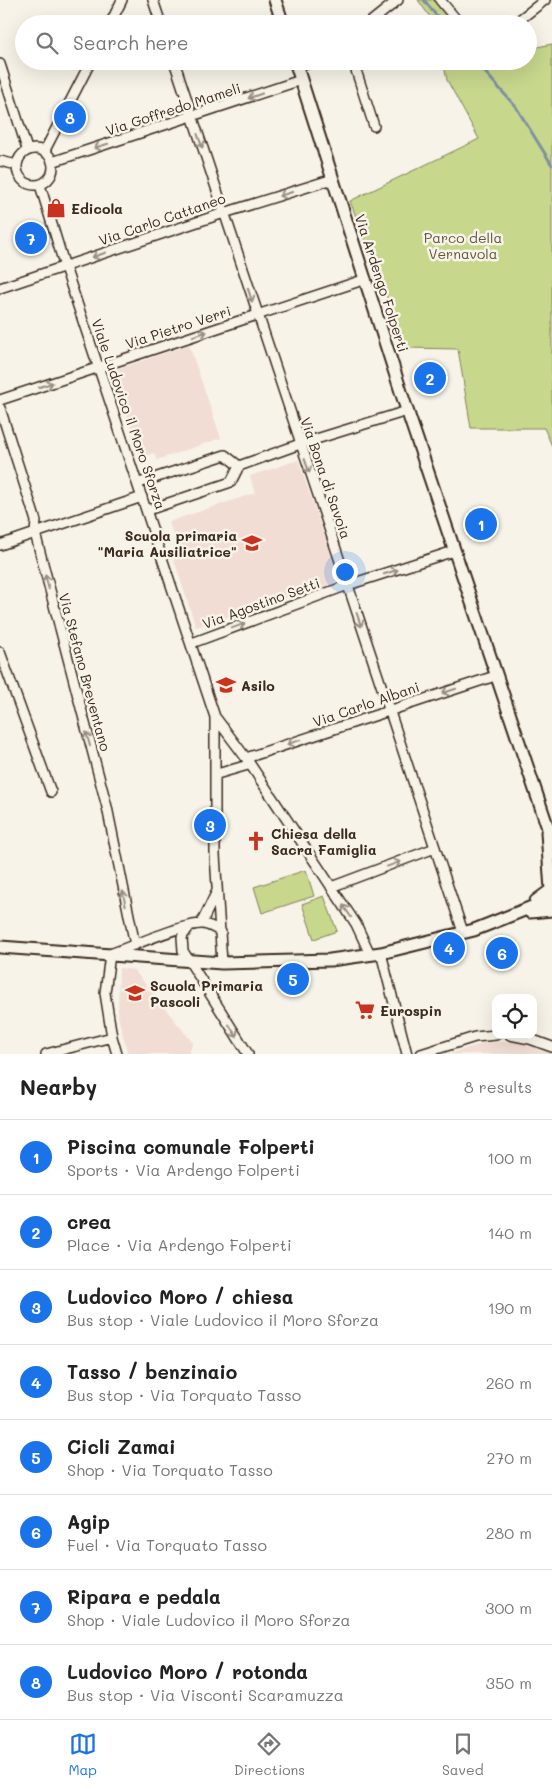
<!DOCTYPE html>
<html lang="en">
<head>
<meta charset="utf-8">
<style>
	body { margin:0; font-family:Mali,sans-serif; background:#f6f6f6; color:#222 }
	.controls { position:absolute; right:15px; bottom:15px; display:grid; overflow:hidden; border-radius:10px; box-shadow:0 5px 20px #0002 }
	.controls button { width:45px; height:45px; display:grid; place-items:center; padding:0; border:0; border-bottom:1px solid #e0e0e0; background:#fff; color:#222; font:25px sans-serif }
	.you { position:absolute; left:344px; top:571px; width:18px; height:18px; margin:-12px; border:4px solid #fff; border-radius:50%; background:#1a73e8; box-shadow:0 0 0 8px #1a73e833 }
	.badge { display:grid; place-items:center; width:32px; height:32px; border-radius:50%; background:#1a73e8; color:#fff; font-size:16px; font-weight:700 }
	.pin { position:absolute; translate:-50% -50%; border:2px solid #fff; box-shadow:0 1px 5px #0006 }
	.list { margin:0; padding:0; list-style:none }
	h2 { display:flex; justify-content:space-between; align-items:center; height:65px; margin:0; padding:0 20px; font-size:21px }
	h2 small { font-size:16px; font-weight:400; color:#767676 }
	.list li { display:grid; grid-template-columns:32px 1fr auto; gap:15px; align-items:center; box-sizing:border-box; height:75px; padding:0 20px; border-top:1px solid #e0e0e0 }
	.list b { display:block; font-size:19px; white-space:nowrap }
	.list p { margin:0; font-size:16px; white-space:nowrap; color:#767676 }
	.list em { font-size:16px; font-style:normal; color:#767676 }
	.icon { flex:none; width:28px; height:28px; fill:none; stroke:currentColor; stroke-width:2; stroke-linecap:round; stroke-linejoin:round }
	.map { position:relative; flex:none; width:552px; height:1054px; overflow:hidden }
	.search { position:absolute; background:#fff; box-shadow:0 5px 20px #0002; left:15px; right:15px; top:15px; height:55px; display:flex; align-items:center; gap:12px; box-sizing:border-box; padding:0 18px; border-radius:28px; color:#767676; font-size:19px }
	.sheet { height:665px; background:#fff }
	nav { display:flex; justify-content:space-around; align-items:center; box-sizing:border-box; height:70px; border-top:1px solid #e0e0e0; background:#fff; font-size:14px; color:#767676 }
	nav a { display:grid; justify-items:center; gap:2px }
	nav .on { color:#1a73e8 }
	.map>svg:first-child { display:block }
	.built { fill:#f1ddd3 }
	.green { fill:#c7d78c; stroke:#818055 }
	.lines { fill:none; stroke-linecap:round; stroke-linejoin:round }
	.stream { stroke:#7f90a0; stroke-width:3 }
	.minor-casing { stroke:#3b2a1e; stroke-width:12 }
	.tertiary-casing { stroke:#3b2a1e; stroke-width:15 }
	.minor { stroke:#f7f3e8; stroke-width:9 }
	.tertiary { stroke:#f7f3e8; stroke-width:11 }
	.oneway { stroke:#998e83 }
	.labels { text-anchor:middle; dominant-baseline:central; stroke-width:5; stroke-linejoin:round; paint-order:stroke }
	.street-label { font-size:14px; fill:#3b2a1e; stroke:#f7f3e8 }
	.poi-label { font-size:14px; font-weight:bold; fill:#3b2a1e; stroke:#f7f3e8; text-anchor:start }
	.park-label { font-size:14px; fill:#5e553a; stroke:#f7f3e8 }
</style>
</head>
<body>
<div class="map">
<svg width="552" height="1054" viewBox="0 0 552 1054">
	<rect width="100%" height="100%" fill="#f7f3e8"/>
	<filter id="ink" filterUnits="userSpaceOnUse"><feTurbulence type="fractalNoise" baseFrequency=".02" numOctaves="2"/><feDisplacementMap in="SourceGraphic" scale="10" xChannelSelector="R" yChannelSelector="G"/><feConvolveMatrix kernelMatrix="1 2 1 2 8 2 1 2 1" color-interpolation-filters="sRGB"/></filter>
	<g filter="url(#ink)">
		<path class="built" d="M 189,345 L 221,438 L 157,460 L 154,453 L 142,457 L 112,371 Z
			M 298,460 L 340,581 L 196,627 L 171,551 L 180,548 L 168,522 L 255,493 L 250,476 Z
			M 119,968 L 134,970 L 193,1043 L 188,1054 L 128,1054 L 118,1016 Z
			M 499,1042 L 518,1042 L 552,1054 L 449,1054 L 484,1043 Z"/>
		<path class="green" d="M 418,0 L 445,0 L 466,24 L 435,24 Z
			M 552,44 L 552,446 L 544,428 L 471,428 L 458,349 L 406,348 L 350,201 L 479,139 L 447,80 L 443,61 L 528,61 L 528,49 Z
			M 306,870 L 314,896 L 262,913 L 254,887 Z
			M 324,896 L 337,931 L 314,939 L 302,904 Z"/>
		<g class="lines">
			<path class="stream" d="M 424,0 L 443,24
				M 475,61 L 516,107 L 552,165"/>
			<defs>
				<path id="minor" d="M 153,0 L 161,24
					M 440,0 L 460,24
					M 110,24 L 122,0
					M 368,24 L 398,0
					M 514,24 L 545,0
					M 174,61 L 463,932
					M 353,61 L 374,126
					M 0,64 L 27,149
					M 297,67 L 311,61
					M17 167a18 18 0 1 1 36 0a18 18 0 1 1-36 0Z
					M 44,152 L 91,61
					M 0,161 L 17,165
					M 52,162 L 301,80
					M 40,185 L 65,267 L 215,717 L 215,855 L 222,963
					M 0,288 L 224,213 L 333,179
					M 0,400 L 366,279
					M 0,408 L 36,521 L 35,533 L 107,807 L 135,945
					M 139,483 L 225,455 L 239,466
					M 148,510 L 231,482 L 239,466 L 300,444 L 407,411
					M 0,545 L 142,497
					M 192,643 L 348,585 L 454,551
					M 0,652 L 51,792
					M 216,718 L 246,758 L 356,924 L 370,954
					M 246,758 L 495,676
					M 217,774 L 248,765
					M 331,887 L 435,848
					M 201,924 L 217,891
					M 189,927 L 182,937 L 183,951 L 248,1054
					M 381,953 L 407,1054
					M 510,1035 L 530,1039 L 552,1047
					M 46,1054 L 112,1037
					M 117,1054 L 112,1037 L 105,993 L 110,954 C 130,947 184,923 203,924 C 210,925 215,928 221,932
					M 421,1054 L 475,1037 L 496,1035"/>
				<path id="tertiary" d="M 275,0 L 283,24
					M 295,61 L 404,401 L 552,840
					M 536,901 L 551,890 L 547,832
					M 530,912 L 552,910
					M 0,947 L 222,963 L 330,960 L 381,953 L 474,930 L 552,899"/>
			</defs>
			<use href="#minor" class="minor-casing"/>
			<use href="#tertiary" class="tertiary-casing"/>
			<use href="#minor" class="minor"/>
			<use href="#tertiary" class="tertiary"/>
		</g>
		<defs><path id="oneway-shaft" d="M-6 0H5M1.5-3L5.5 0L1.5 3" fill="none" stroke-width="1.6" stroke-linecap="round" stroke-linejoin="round" transform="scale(1.25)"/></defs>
		<g class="oneway">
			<use href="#oneway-shaft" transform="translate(255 96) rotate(161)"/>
			<use href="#oneway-shaft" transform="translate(200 141) rotate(70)"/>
			<use href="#oneway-shaft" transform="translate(101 146) rotate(163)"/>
			<use href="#oneway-shaft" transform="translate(286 194) rotate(163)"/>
			<use href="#oneway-shaft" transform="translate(99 255) rotate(161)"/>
			<use href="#oneway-shaft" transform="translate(250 295) rotate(72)"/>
			<use href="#oneway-shaft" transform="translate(200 334) rotate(-18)"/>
			<use href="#oneway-shaft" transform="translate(46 385) rotate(-18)"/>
			<use href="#oneway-shaft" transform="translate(307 466) rotate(71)"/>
			<use href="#oneway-shaft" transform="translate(391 572) rotate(-18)"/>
			<use href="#oneway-shaft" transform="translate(47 582) rotate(-104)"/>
			<use href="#oneway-shaft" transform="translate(359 620) rotate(71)"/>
			<use href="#oneway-shaft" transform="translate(238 626) rotate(-20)"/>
			<use href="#oneway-shaft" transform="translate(449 691) rotate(162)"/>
			<use href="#oneway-shaft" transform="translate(88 739) rotate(-106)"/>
			<use href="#oneway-shaft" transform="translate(294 742) rotate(161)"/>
			<use href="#oneway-shaft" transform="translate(394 864) rotate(-20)"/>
			<use href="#oneway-shaft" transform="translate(124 898) rotate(-102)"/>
			<use href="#oneway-shaft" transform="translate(347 911) rotate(-124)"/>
			<use href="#oneway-shaft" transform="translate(233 1031) rotate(58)"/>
		</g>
	</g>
	<defs>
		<symbol id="shop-bare" viewBox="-9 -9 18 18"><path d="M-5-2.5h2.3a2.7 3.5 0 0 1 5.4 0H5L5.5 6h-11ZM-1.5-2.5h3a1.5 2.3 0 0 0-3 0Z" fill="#c8321e" stroke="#f7f3e8" stroke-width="2.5" paint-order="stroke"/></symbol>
		<symbol id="school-bare" viewBox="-9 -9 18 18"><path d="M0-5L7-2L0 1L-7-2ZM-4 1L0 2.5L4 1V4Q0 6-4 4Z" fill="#c8321e" stroke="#f7f3e8" stroke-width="2.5" paint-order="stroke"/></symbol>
		<symbol id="church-bare" viewBox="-9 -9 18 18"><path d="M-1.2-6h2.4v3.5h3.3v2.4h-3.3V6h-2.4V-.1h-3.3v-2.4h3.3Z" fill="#c8321e" stroke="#f7f3e8" stroke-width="2.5" paint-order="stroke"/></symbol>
		<symbol id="supermarket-bare" viewBox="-9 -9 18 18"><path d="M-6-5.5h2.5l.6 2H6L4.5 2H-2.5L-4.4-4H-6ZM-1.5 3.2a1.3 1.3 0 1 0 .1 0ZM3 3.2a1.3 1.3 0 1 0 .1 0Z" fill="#c8321e" stroke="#f7f3e8" stroke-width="2.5" paint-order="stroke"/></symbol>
	</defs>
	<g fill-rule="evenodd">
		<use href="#shop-bare" x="42" y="194" width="28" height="28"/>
		<use href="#school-bare" x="238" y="529" width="28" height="28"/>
		<use href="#school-bare" x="212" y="671" width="28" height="28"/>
		<use href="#church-bare" x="242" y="827" width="28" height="28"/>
		<use href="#school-bare" x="121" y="979" width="28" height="28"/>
		<use href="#supermarket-bare" x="351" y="996" width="28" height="28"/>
	</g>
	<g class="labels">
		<g class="street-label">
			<text transform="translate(173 109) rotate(-18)">Via Goffredo Mameli</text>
			<text transform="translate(162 219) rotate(-19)">Via Carlo Cattaneo</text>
			<text transform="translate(382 283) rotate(72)">Via Ardengo Folperti</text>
			<text transform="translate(178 327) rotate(-18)">Via Pietro Verri</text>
			<text transform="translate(129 414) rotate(71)">Viale Ludovico il Moro Sforza</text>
			<text transform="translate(326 478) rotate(71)">Via Bona di Savoia</text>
			<text transform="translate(261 603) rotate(-20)">Via Agostino Setti</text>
			<text transform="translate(85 672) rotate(75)">Via Stefano Breventano</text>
			<text transform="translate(366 704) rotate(-19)">Via Carlo Albani</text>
		</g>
		<g class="poi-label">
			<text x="71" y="208">Edicola</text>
			<text x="237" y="535" text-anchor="end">Scuola primaria<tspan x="237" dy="16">"Maria Ausiliatrice"</tspan></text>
			<text x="241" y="685">Asilo</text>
			<text x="271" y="833">Chiesa della<tspan x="271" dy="16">Sacra Famiglia</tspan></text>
			<text x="150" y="985">Scuola Primaria<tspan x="150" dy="16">Pascoli</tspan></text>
			<text x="380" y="1010">Eurospin</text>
		</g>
		<g class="park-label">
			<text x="463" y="237">Parco della<tspan x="463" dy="16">Vernavola</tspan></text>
		</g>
	</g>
</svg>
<div class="controls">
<button><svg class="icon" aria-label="locate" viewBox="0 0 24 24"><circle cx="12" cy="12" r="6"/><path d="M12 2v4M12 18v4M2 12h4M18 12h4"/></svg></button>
</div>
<div class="you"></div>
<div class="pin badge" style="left:481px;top:524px">1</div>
<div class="pin badge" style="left:430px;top:378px">2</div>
<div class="pin badge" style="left:210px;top:825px">3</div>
<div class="pin badge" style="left:449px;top:948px">4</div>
<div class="pin badge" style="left:293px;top:979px">5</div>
<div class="pin badge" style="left:502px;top:953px">6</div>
<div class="pin badge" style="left:31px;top:238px">7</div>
<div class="pin badge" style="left:70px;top:117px">8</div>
<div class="search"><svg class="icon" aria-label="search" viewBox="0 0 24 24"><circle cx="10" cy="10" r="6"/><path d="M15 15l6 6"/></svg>Search here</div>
</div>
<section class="sheet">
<h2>Nearby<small>8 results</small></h2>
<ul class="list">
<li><span class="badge">1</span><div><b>Piscina comunale Folperti</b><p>Sports · Via Ardengo Folperti</p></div><em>100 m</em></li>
<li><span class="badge">2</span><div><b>crea</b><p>Place · Via Ardengo Folperti</p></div><em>140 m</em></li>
<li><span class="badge">3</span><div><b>Ludovico Moro / chiesa</b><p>Bus stop · Viale Ludovico il Moro Sforza</p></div><em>190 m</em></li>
<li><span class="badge">4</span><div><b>Tasso / benzinaio</b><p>Bus stop · Via Torquato Tasso</p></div><em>260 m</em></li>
<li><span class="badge">5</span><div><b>Cicli Zamai</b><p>Shop · Via Torquato Tasso</p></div><em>270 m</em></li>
<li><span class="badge">6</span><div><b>Agip</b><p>Fuel · Via Torquato Tasso</p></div><em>280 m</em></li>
<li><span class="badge">7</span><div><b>Ripara e pedala</b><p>Shop · Viale Ludovico il Moro Sforza</p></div><em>300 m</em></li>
<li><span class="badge">8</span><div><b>Ludovico Moro / rotonda</b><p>Bus stop · Via Visconti Scaramuzza</p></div><em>350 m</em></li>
</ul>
</section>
<nav>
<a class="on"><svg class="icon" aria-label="map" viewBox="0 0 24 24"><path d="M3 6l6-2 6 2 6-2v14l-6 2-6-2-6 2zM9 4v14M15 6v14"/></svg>Map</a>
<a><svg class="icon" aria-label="directions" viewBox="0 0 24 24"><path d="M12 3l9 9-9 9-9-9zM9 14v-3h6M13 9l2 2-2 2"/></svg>Directions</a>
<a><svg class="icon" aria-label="saved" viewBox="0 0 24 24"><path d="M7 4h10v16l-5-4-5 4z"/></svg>Saved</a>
</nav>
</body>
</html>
